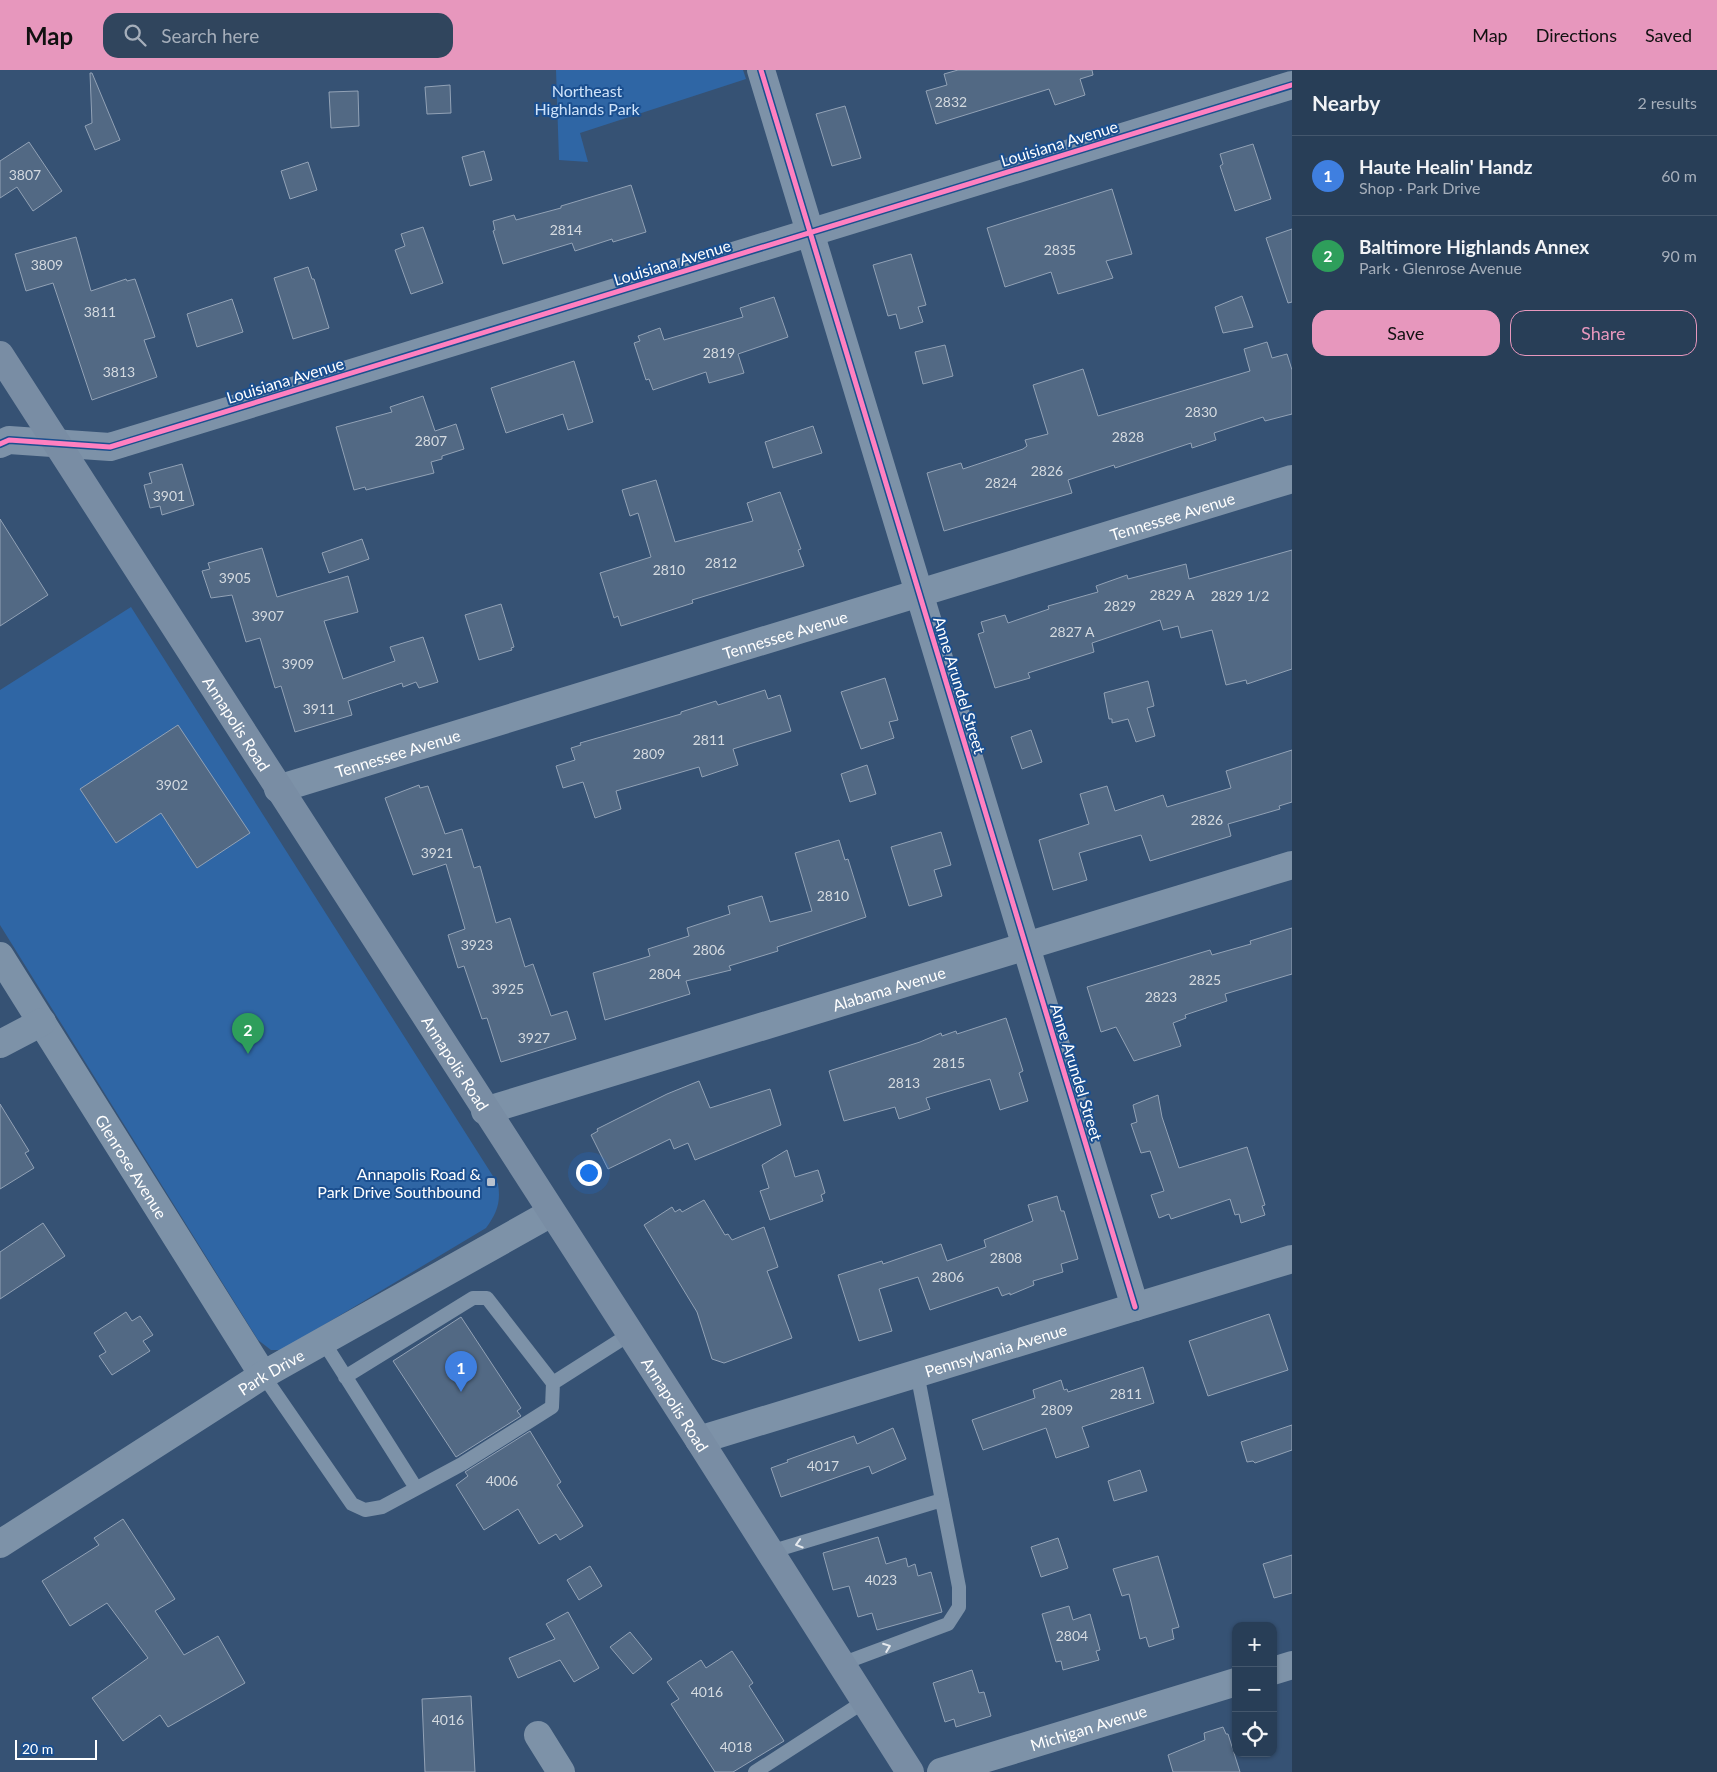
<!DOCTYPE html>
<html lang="en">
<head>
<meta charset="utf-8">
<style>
	body { margin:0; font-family:Lato,sans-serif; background:#30455d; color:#f1f3f6 }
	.controls { position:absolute; right:15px; bottom:15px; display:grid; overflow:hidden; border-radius:10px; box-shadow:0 1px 4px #0004 }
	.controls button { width:45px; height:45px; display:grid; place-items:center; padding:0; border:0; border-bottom:1px solid #44576d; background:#283e57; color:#f1f3f6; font:25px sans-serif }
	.scale { position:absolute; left:15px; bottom:12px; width:82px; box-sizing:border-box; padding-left:5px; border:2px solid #fff; border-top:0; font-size:14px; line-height:18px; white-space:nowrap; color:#fff; -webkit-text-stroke:4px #1b4f8f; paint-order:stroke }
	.you { position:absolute; left:588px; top:1102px; width:18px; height:18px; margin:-12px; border:4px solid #fff; border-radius:50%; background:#1a73e8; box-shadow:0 0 0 8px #1a73e833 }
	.badge { display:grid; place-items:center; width:32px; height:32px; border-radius:50%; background:#e797bd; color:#fff; font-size:16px; font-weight:700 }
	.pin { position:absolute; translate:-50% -41px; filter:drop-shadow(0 1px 2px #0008) }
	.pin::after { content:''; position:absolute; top:26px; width:18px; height:15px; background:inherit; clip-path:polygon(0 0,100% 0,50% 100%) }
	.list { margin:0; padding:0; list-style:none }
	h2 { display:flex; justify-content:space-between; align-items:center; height:65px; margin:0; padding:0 20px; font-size:21px }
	h2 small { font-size:16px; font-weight:400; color:#a5aeba }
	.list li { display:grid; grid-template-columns:32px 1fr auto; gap:15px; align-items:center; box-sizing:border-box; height:80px; padding:0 20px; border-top:1px solid #44576d }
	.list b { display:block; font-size:19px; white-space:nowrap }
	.list p { margin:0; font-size:16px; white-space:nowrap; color:#a5aeba }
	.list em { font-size:16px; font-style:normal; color:#a5aeba }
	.actions { display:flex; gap:10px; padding:15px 20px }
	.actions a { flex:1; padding:11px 0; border:1px solid #e797bd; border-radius:15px; text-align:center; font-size:18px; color:#e797bd }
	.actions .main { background:#e797bd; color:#111 }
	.icon { flex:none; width:28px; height:28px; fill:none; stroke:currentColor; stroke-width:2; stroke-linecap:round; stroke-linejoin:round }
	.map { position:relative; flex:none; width:1292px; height:1702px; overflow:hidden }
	header { display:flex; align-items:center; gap:30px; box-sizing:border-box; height:70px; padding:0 25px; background:#e797bd; color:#111 }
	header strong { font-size:24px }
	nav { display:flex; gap:28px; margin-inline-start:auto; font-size:18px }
	.search { width:350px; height:45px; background:#30455d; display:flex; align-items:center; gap:12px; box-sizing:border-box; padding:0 18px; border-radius:15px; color:#a5aeba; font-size:19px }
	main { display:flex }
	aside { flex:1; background:#283e57 }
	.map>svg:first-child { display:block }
	.green { fill:#2f66a5 }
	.building { fill:#526984; stroke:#92a2b6 }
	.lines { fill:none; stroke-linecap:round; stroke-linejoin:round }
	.service { stroke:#7d92a8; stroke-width:14 }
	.minor { stroke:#7d92a8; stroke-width:28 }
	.secondary { stroke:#798da4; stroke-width:28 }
	.cycleway-casing { stroke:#1b4f8f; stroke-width:8 }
	.cycleway { stroke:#ff80c0; stroke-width:5 }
	.oneway { stroke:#e5e9ee }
	.poi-dot { fill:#b9c2ce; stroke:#1b4f8f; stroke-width:2 }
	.labels { text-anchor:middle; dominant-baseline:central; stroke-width:4; stroke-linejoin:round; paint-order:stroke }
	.number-label { font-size:14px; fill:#d4dae0 }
	.park-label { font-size:16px; fill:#cfe3fa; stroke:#1b4f8f }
	.street-label { font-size:16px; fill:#fff; stroke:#1b4f8f }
	.poi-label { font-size:16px; fill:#fff; stroke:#1b4f8f; text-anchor:end }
</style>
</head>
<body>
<header>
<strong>Map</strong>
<div class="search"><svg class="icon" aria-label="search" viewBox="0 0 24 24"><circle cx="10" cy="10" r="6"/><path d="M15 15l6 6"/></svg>Search here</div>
<nav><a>Map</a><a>Directions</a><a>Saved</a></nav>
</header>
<main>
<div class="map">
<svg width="1292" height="1702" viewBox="0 0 1292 1702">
	<rect width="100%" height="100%" fill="#365274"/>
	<path class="green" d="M 556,0 L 743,0 L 746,9 L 580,63 L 588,92 L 559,90 Z
		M 131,537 L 498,1114 C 501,1132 497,1143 486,1158 L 282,1280 L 271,1280 L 258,1270 L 0,855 L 0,620 Z"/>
	<path class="building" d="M 958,0 L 1092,0 L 1093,5 L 1080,9 L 1085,25 L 1055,35 L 1049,19 L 936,54 L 926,21 L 947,15 L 944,4 Z
		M 90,3 L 92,3 L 120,70 L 95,80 L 85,56 L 92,53 Z
		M 450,15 L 451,43 L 427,44 L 425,17 Z
		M 358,21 L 359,56 L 331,58 L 329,22 Z
		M 845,36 L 861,88 L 832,96 L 816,44 Z
		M 29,72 L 62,121 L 33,141 L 17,117 L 0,128 L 0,91 Z
		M 1253,74 L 1271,129 L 1235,141 L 1220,96 L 1223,94 L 1220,84 Z
		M 484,81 L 492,110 L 470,116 L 462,87 Z
		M 308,92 L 317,120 L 290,129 L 281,101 Z
		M 631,115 L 646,162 L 613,172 L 612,169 L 575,181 L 572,173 L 503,194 L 493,161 L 495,160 L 493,151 L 514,145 L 516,150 L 561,138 L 561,136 Z
		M 1112,119 L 1132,184 L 1106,191 L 1113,208 L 1058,224 L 1051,202 L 1005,217 L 987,158 Z
		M 423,157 L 443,213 L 411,224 L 395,180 L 405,176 L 401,164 Z
		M 1292,159 L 1292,232 L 1288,233 L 1266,168 Z
		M 76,167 L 91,221 L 126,209 L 127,211 L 135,209 L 155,267 L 144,270 L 157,307 L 92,330 L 53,213 L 26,221 L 15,184 Z
		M 911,184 L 926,235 L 918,237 L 923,252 L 900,259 L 896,244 L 888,246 L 873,195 Z
		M 308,197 L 312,209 L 314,209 L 329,258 L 293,269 L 274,208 Z
		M 1242,226 L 1253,257 L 1223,263 L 1215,237 Z
		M 774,227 L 788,267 L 738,284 L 744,303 L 709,313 L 706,302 L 653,320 L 649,309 L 646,310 L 634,273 L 640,271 L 638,266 L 660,258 L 664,270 L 743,247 L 740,238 Z
		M 232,229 L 243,262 L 197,277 L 187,244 Z
		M 1267,272 L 1272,288 L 1287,284 L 1292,300 L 1292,344 L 1265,351 L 1263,347 L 1214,363 L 1216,370 L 1192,378 L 1191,373 L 1115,398 L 1114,395 L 1068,410 L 1072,423 L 944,461 L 927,403 L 961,393 L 963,399 L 1023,379 L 1027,376 L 1025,370 L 1048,364 L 1033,315 L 1083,299 L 1098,346 L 1250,301 L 1244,279 Z
		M 945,275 L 953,306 L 923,314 L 915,282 Z
		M 574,291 L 593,352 L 568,360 L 563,344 L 506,363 L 491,318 Z
		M 423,326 L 435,361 L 456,354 L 464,379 L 442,386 L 442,389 L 431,392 L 434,403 L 366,420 L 365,417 L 354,420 L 336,357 L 392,342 L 390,337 Z
		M 813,356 L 822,383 L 773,398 L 765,372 Z
		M 182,394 L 194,435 L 162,445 L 160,436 L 150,438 L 144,415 L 152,413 L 149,403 Z
		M 656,410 L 675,472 L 753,451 L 747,433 L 780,422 L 801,479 L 798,480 L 804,496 L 692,530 L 693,533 L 621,556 L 618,546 L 614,548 L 600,503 L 651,487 L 638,443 L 630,446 L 622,420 Z
		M 0,449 L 48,525 L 0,556 Z
		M 362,469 L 369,489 L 329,503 L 322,483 Z
		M 262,478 L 277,527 L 348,506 L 358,542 L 324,551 L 343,609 L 395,591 L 390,577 L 423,567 L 438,612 L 419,618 L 416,612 L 403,617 L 402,613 L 348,631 L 352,645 L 295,662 L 281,616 L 275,618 L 260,568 L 246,572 L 232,525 L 211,528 L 202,501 L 210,499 L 208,493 Z
		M 1292,480 L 1292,599 L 1247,614 L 1246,610 L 1226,615 L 1212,560 L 1181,568 L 1178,556 L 1163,560 L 1160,550 L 1092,573 L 1094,582 L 1028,603 L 1030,608 L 995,618 L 978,564 L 984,562 L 981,552 L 1005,545 L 1008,553 L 1049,539 L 1048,536 L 1098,522 L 1096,516 L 1127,505 L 1128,509 L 1186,494 L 1189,509 Z
		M 501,534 L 514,577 L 511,578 L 512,580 L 479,590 L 465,545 Z
		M 885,608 L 898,650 L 889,652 L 894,668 L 861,679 L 841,622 Z
		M 1148,611 L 1154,636 L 1147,638 L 1155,666 L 1136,672 L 1128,649 L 1112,653 L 1112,649 L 1109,649 L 1104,623 Z
		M 765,620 L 768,629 L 780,625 L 791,661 L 733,679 L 738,695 L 702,707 L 699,697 L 616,721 L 621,739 L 595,748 L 583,712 L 563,718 L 556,696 L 575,690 L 571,678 L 581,675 L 580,673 L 681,644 L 681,642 L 716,631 L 718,635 Z
		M 178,655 L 250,763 L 197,798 L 161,743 L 116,773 L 80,719 Z
		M 1031,660 L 1042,692 L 1022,699 L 1011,667 Z
		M 1292,680 L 1292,732 L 1279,736 L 1280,739 L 1228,754 L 1231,766 L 1150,791 L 1141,765 L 1079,783 L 1087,810 L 1053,820 L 1039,770 L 1089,754 L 1080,724 L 1107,716 L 1115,741 L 1163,725 L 1167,737 L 1231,718 L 1226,701 Z
		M 867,695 L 876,724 L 850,732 L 841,704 Z
		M 419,715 L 420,718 L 428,716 L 445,764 L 462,759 L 474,798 L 480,796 L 496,853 L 510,848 L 525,897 L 533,894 L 551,946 L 567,941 L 576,969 L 501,992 L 487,948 L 482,949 L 464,896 L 458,898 L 448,865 L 465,859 L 446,794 L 413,805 L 385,728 Z
		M 941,762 L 951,795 L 934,800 L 942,826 L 909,836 L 891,777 Z
		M 839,770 L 845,790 L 848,789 L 866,847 L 777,877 L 778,881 L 729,896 L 731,900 L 686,911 L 690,924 L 605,950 L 593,903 L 650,886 L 648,879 L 689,866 L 687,858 L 730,844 L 728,836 L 762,826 L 770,852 L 812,841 L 795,783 Z
		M 1292,858 L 1292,904 L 1225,924 L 1227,931 L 1185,945 L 1186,948 L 1173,953 L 1181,976 L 1134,991 L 1116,957 L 1101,962 L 1087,917 L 1210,880 L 1212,885 L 1251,874 L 1250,871 Z
		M 1006,948 L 1023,1001 L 1019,1003 L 1028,1031 L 1000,1040 L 990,1009 L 926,1028 L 930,1039 L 899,1049 L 895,1037 L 844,1051 L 829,1001 L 920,972 L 941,963 L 942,966 L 956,961 L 957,964 Z
		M 699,1011 L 710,1038 L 770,1019 L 781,1055 L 695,1090 L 688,1073 L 674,1079 L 670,1069 L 608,1099 L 591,1065 L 598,1061 L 597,1059 L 667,1024 Z
		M 1158,1025 L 1162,1047 L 1179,1098 L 1247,1077 L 1265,1135 L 1262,1136 L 1265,1145 L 1241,1153 L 1239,1144 L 1235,1145 L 1230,1129 L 1171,1149 L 1169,1144 L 1159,1148 L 1151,1125 L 1164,1121 L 1150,1081 L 1141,1083 L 1131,1054 L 1137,1052 L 1133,1035 Z
		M 0,1034 L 29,1081 L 25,1083 L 34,1098 L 0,1119 Z
		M 787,1080 L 795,1107 L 818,1100 L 825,1123 L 821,1125 L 823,1131 L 770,1150 L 760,1121 L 769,1118 L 762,1095 Z
		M 1057,1126 L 1061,1141 L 1064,1141 L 1078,1189 L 1061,1194 L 1063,1202 L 1033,1211 L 1034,1215 L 1010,1225 L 1010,1223 L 1002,1226 L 998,1217 L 930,1240 L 918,1207 L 879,1219 L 892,1261 L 859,1271 L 838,1205 L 882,1191 L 883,1194 L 941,1174 L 947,1191 L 986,1177 L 984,1170 L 1033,1151 L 1028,1135 Z
		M 704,1130 L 725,1165 L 728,1164 L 732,1170 L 764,1157 L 778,1197 L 767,1201 L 792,1268 L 724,1293 L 712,1289 L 697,1242 L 644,1155 L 672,1137 L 675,1142 L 680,1139 L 682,1142 Z
		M 43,1153 L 65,1186 L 0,1229 L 0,1182 Z
		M 126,1242 L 132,1251 L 140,1246 L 153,1265 L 143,1271 L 150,1281 L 112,1305 L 99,1286 L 106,1282 L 94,1263 Z
		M 1269,1244 L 1288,1300 L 1208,1326 L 1189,1271 Z
		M 461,1247 L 521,1338 L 517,1341 L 521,1346 L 456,1387 L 393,1291 Z
		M 1143,1297 L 1154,1333 L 1082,1357 L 1089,1377 L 1056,1388 L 1046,1358 L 983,1380 L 972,1350 L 1035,1328 L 1033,1320 L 1061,1310 L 1064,1320 L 1067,1319 L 1068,1322 Z
		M 1292,1355 L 1292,1380 L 1255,1393 L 1253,1391 L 1247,1392 L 1241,1372 Z
		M 893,1358 L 906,1389 L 872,1404 L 869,1396 L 781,1427 L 771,1398 L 788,1392 L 787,1390 L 854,1366 L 857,1374 Z
		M 530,1361 L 561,1412 L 557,1415 L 583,1456 L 560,1470 L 556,1464 L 539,1474 L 518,1439 L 484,1460 L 456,1415 L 468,1406 L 465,1402 Z
		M 1140,1400 L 1147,1421 L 1114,1431 L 1108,1411 Z
		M 123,1449 L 175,1529 L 155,1541 L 184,1585 L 218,1566 L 245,1613 L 168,1657 L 160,1645 L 123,1671 L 92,1628 L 148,1588 L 107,1533 L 70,1556 L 42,1511 L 99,1475 L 94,1468 Z
		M 878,1467 L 886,1494 L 906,1488 L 908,1497 L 915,1494 L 918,1506 L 931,1502 L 942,1542 L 877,1560 L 872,1543 L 858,1547 L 849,1516 L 833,1520 L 823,1483 Z
		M 1058,1468 L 1068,1498 L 1041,1507 L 1031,1477 Z
		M 1292,1485 L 1292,1523 L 1274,1528 L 1263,1494 Z
		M 1158,1486 L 1179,1557 L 1172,1559 L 1174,1569 L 1149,1577 L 1146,1567 L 1140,1569 L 1129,1524 L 1122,1526 L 1113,1499 Z
		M 590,1496 L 602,1516 L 579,1530 L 567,1510 Z
		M 1069,1536 L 1073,1550 L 1090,1544 L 1100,1580 L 1096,1581 L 1099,1590 L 1063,1600 L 1061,1591 L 1056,1592 L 1042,1544 Z
		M 568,1542 L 599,1598 L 574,1612 L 560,1590 L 518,1608 L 509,1588 L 555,1569 L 546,1554 Z
		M 630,1562 L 652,1589 L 633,1604 L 610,1577 Z
		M 732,1581 L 753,1613 L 749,1616 L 784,1671 L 733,1702 L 715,1702 L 671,1634 L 679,1629 L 667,1612 L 701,1590 L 706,1598 Z
		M 972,1600 L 979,1623 L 984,1622 L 991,1646 L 956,1657 L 954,1649 L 945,1652 L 933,1613 Z
		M 471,1626 L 475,1702 L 425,1702 L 422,1629 Z
		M 1223,1657 L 1226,1664 L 1228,1664 L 1240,1702 L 1173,1702 L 1168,1685 L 1205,1670 L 1204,1663 Z"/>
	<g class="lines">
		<path class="service" d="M 323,1271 L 416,1418
			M 263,1305 L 352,1434 L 365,1440 L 382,1437 L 462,1394 L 552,1337 L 553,1313 L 630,1264
			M 345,1307 L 473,1228 L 487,1228 L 553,1313
			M 770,1482 L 942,1430
			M 841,1594 L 948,1554 L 959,1537 L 959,1517 L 917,1303
			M 755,1702 L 865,1631"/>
		<g class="minor">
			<path d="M 761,0 L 1135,1237"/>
			<path d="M 0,374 L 9,370 L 110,377 L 1292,15"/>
			<path id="s1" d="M 278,719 L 1292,409"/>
			<path id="s2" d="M 0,886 L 263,1305"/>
			<path d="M 0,974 L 42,952"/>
			<path id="s3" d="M 485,1041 L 1292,795"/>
			<path id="s4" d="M 699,1370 L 1292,1189"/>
			<path id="s5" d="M 0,1474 L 263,1305 L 551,1143"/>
			<path d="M 1273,1601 L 1292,1595"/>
			<path d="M 538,1665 L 561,1702"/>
			<path id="s6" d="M 941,1702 L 1236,1612"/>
		</g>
		<path class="secondary" id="s7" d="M 0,285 L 699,1370 L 910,1702"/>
		<defs>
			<path id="cycleway" d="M 761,0 L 1135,1237
				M 0,374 L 9,370 L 110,377 L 1292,15"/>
		</defs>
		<use href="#cycleway" class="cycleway-casing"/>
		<use href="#cycleway" class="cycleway"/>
	</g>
	<defs><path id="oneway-chevron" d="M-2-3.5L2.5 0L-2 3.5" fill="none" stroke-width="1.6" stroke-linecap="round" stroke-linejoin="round" transform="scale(1.25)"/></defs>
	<g class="oneway">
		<use href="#oneway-chevron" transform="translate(799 1474) rotate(163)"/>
		<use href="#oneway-chevron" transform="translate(887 1577) rotate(-21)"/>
	</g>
	<rect class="poi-dot" x="486" y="1107" width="10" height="10" rx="2.5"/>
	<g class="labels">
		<g class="number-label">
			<text x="951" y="31">2832</text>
			<text x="25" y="104">3807</text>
			<text x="566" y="159">2814</text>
			<text x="1060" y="179">2835</text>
			<text x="47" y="194">3809</text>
			<text x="100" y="241">3811</text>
			<text x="719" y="282">2819</text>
			<text x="119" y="301">3813</text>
			<text x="1201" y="341">2830</text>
			<text x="1128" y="366">2828</text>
			<text x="431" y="370">2807</text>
			<text x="1047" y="400">2826</text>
			<text x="1001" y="412">2824</text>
			<text x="169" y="425">3901</text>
			<text x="721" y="492">2812</text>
			<text x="669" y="499">2810</text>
			<text x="235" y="507">3905</text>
			<text x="1172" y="524">2829 A</text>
			<text x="1240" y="525">2829 1/2</text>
			<text x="1120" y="535">2829</text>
			<text x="268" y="545">3907</text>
			<text x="1072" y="561">2827 A</text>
			<text x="298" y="593">3909</text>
			<text x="319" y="638">3911</text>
			<text x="709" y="669">2811</text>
			<text x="649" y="683">2809</text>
			<text x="172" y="714">3902</text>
			<text x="1207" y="749">2826</text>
			<text x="437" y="782">3921</text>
			<text x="833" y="825">2810</text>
			<text x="477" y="874">3923</text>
			<text x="709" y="879">2806</text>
			<text x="665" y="903">2804</text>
			<text x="1205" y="909">2825</text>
			<text x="508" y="918">3925</text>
			<text x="1161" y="926">2823</text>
			<text x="534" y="967">3927</text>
			<text x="949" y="992">2815</text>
			<text x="904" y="1012">2813</text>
			<text x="1006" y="1187">2808</text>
			<text x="948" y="1206">2806</text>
			<text x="1126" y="1323">2811</text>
			<text x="1057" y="1339">2809</text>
			<text x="823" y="1395">4017</text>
			<text x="502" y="1410">4006</text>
			<text x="881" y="1509">4023</text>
			<text x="1072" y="1565">2804</text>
			<text x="707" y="1621">4016</text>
			<text x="448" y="1649">4016</text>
			<text x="736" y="1676">4018</text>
		</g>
		<g class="park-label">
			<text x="587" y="20">Northeast<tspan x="587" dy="18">Highlands Park</tspan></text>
		</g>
		<g class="street-label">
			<text transform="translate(1059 73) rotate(-17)">Louisiana Avenue</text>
			<text transform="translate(672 192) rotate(-17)">Louisiana Avenue</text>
			<text transform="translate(285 310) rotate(-17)">Louisiana Avenue</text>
			<text stroke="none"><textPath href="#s1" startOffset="935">Tennessee Avenue</textPath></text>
			<text stroke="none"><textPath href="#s1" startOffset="530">Tennessee Avenue</textPath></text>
			<text transform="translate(960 615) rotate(73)">Anne Arundel Street</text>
			<text stroke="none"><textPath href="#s7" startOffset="438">Annapolis Road</textPath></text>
			<text stroke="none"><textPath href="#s1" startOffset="125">Tennessee Avenue</textPath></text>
			<text stroke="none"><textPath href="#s3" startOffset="422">Alabama Avenue</textPath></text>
			<text stroke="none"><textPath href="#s7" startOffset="842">Annapolis Road</textPath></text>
			<text transform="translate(1077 1002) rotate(73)">Anne Arundel Street</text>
			<text stroke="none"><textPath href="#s2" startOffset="248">Glenrose Avenue</textPath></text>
			<text stroke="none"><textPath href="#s4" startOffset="310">Pennsylvania Avenue</textPath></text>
			<text stroke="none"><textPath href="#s5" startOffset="321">Park Drive</textPath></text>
			<text stroke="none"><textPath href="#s7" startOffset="1248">Annapolis Road</textPath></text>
			<text stroke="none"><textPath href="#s6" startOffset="154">Michigan Avenue</textPath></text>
		</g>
		<g class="poi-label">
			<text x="481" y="1103">Annapolis Road &amp;<tspan x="481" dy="18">Park Drive Southbound</tspan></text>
		</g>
	</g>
</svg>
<div class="controls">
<button>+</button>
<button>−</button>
<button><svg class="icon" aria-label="locate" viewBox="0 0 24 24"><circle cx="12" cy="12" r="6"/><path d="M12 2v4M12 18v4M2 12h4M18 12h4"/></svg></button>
</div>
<div class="scale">20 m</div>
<div class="you"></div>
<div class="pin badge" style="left:461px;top:1322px;background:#3f7fe0">1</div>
<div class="pin badge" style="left:248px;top:984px;background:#2e9e5b">2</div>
</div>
<aside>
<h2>Nearby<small>2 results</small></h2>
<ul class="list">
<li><span class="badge" style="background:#3f7fe0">1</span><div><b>Haute Healin' Handz</b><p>Shop · Park Drive</p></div><em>60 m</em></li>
<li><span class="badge" style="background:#2e9e5b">2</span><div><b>Baltimore Highlands Annex</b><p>Park · Glenrose Avenue</p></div><em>90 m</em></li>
</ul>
<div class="actions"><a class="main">Save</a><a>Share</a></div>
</aside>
</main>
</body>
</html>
